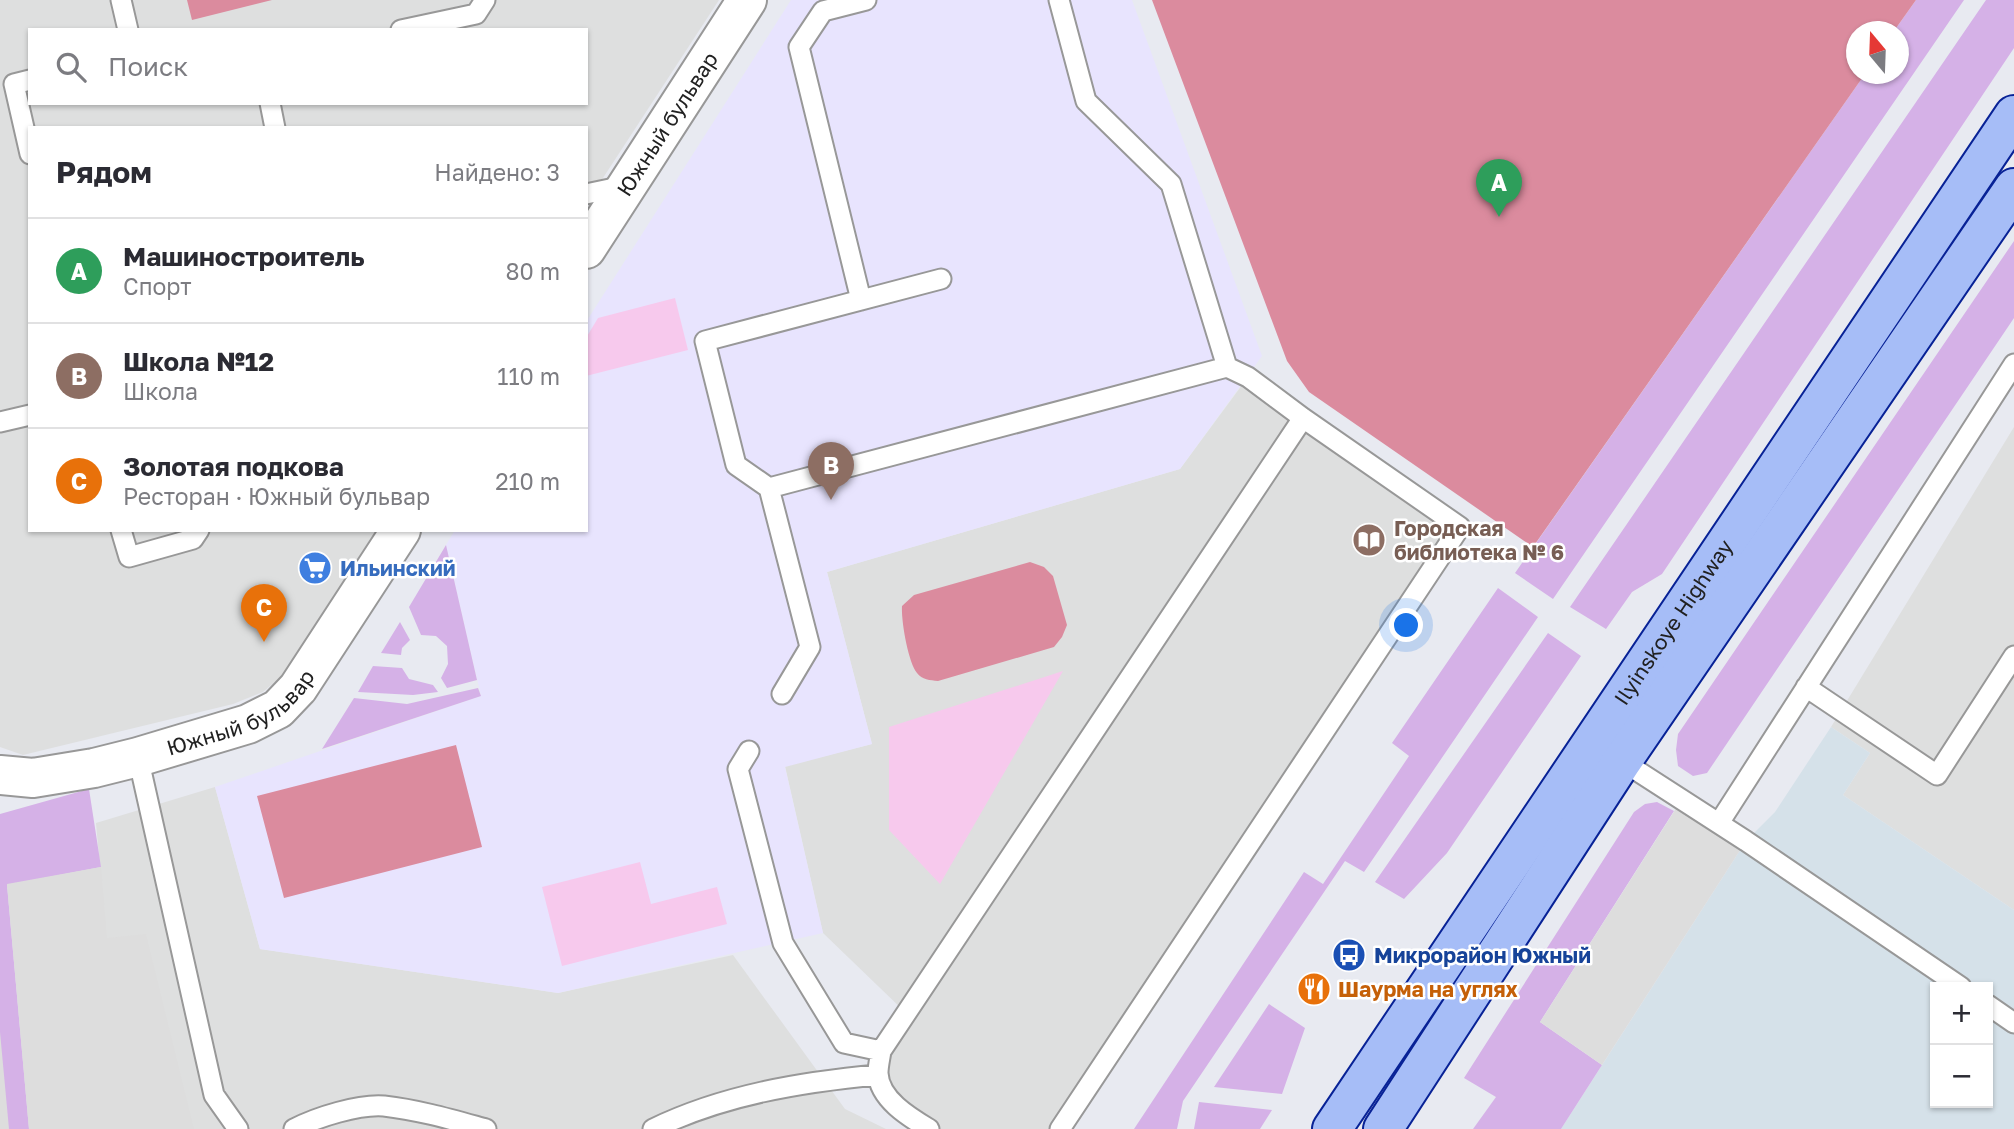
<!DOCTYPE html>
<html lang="ru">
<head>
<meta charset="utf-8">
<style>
	body { margin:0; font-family:"Golos Text",sans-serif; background:#f7f7f7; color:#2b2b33 }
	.controls { position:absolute; right:21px; bottom:21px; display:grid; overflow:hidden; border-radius:0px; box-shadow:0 2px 5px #0004 }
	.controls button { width:63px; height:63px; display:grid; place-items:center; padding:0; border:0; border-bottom:2px solid #e1e1e2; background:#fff; color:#2b2b33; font:35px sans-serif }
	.compass { position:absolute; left:1846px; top:21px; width:63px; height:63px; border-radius:50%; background:#fff; box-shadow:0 2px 5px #0004; rotate:341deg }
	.you { position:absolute; left:1407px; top:626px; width:24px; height:24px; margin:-18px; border:5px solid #fff; border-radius:50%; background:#1a73e8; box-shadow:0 0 0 10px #1a73e833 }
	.badge { display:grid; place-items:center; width:46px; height:46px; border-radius:50%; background:#0b8043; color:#fff; font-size:23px; font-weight:700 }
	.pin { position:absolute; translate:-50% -58px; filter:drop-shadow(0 2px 4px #0008) }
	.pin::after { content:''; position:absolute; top:37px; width:24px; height:21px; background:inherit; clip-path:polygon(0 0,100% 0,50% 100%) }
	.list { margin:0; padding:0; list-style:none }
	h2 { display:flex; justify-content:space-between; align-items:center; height:91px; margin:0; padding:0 28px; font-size:30px }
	h2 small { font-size:23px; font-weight:400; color:#7c7c81 }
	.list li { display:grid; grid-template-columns:46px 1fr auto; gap:21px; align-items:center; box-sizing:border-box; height:105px; padding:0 28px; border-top:2px solid #e1e1e2 }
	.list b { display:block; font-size:26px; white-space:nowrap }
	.list p { margin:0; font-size:23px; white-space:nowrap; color:#7c7c81 }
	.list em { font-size:23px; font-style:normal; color:#7c7c81 }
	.icon { flex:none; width:38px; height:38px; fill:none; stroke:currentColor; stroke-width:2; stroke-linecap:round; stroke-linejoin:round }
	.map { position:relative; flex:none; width:2014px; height:1129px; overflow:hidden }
	.search { position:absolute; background:#fff; box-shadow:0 2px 5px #0004; left:28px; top:28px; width:560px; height:77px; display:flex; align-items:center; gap:18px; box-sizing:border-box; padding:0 24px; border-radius:0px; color:#7c7c81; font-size:26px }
	.panel { position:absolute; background:#fff; box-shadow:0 2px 5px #0004; left:28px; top:126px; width:560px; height:406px; border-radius:0px }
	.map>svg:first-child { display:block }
	.residential { fill:#dedfdf; fill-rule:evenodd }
	.education { fill:#e8e4fe }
	.military { fill:#d5e1e9; fill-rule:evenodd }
	.grass { fill:#d5b1e7 }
	.park { fill:#f7c9ed }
	.pitch { fill:#db8b9e }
	.parking { fill:#ddd }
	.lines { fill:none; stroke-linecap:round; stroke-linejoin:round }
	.lane-casing { stroke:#989898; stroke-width:23 }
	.street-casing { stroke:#989898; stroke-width:42 }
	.primary-casing { stroke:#082296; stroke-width:42 }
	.lane { stroke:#fff; stroke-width:19 }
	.street { stroke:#fff; stroke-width:38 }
	.primary { stroke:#a6bdf7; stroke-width:38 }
	.labels { text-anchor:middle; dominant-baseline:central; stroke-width:5; stroke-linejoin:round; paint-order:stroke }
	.street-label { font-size:21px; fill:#212121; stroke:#fff }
	.education-label { font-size:21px; font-weight:bold; fill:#785e54; stroke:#fff; text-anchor:start }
	.shop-label { font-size:21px; font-weight:bold; fill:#366cbe; stroke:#fff; text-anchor:start }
	.transit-label { font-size:21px; font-weight:bold; fill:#164399; stroke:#fff; text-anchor:start }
	.food-label { font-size:21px; font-weight:bold; fill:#c56008; stroke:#fff; text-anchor:start }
</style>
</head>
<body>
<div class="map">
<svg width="2014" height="1129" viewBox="0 0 2014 1129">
	<rect width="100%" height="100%" fill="#e8eaf1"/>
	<path class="residential" d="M 0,0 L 719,0 L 586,204 L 586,128 L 30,128 L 30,530 L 376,530 L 283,675 L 263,692 L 233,704 L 23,755 L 0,747 ZM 30,30 L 586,30 L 586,103 L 30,103 Z
		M 1248,377 L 1460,527 L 1060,1129 L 929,1129 L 878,1075 L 906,1013 L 823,933 L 785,766 L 872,744 L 827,572 L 1180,469 Z
		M 2014,427 L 2014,910 L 1843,795 L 1870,753 L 1831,727 Z
		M 215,787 L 260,949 L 558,993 L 733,955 L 845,1109 L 886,1129 L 29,1129 L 7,884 L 100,867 L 96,823 Z"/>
	<path class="education" d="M 791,0 L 1132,0 L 1262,356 L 1180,469 L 827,572 L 872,744 L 785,767 L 823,933 L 558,993 L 260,949 L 215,787 L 481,696 L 446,545 L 455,530 L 586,530 L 586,322 Z"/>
	<path class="military" d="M 1831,727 L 1870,753 L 1843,795 L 2014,910 L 2014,1129 L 1561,1129 L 1746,841 L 1775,812 ZM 1935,987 L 1988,987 L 1988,1103 L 1935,1103 Z"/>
	<path class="grass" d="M 1916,0 L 1964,0 L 1553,599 L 1515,573 L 1865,74 L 1898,74 L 1898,32 L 1894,31 Z
		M 1986,0 L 2014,0 L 2014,48 L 1662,574 L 1632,592 L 1606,629 L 1570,607 Z
		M 2014,241 L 2014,318 L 1707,773 L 1693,776 L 1678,766 L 1676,750 L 1678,734 Z
		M 446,545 L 477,680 L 447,688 L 441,678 L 448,664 L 447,646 L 436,636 L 421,635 L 409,607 Z
		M 1498,588 L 1538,617 L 1364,872 L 1345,861 L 1183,1101 L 1177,1129 L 1134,1129 L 1304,872 L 1323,884 L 1409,756 L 1392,743 Z
		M 400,622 L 410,640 L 402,648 L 401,655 L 381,653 Z
		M 1548,633 L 1581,656 L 1447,853 L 1404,899 L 1375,882 Z
		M 373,666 L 402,668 L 409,679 L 433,685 L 438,692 L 413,695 L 358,692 Z
		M 478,688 L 481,696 L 322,749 L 354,698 L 407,704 Z
		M 89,789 L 101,867 L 7,885 L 29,1129 L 0,1129 L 0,814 Z
		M 1657,802 L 1674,811 L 1540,1022 L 1602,1065 L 1561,1129 L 1473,1129 L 1496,1097 L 1464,1078 L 1634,812 L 1645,804 Z
		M 1269,1004 L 1305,1028 L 1282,1094 L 1214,1087 Z
		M 1199,1102 L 1272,1110 L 1260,1129 L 1194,1129 Z"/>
	<path class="park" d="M 675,298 L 688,350 L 586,376 L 586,338 L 598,318 Z
		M 1063,671 L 940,884 L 889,830 L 889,727 Z
		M 640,862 L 651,904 L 717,887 L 727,924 L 562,966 L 542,887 Z"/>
	<path class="pitch" d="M 187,0 L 272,0 L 192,20 Z
		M 1152,0 L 1916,0 L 1894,31 L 1856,32 L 1856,74 L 1865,74 L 1533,547 L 1309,392 L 1287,361 Z
		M 1030,562 L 1044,567 L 1053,576 L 1067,625 L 1062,637 L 1054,647 L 938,681 C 930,680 922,680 917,673 C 908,662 901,620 902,606 L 914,595 Z
		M 456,745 L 482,847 L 284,898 L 257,796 Z"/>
	<path class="parking" d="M 1682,799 L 1746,841 L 1602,1065 L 1540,1022 Z
		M 101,867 L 107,938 L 146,934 L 194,1129 L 29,1129 L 7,884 Z
		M 0,1032 L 9,1129 L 0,1129 Z"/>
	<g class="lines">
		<defs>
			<path id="lane" d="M 121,0 L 128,30
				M 1059,0 L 1086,101 L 1171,184 L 1227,367
				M 401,30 L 476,14 L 485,0
				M 30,80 L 14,84 L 30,154
				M 270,103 L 275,128
				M 586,194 L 624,186
				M 941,279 L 705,341 L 736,465 L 769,488 L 1227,367 L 1248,377 L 1303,418 L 1460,527 L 1060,1129
				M 861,300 L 799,47 L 823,11 L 866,0
				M 0,422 L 30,415
				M 769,488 L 810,647 L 782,694
				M 121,530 L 129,557 L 193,539 L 199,530
				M 1806,687 L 1937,775 L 2014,656
				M 749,751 L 738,769 L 783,943 L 844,1043 L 881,1051
				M 138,757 L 214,1095 L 238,1129
				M 1622,761 L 1746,841 L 1961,987
				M 1719,823 L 2014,364
				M 1988,1005 L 2014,1023
				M 294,1129 C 317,1117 359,1104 384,1106 C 419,1110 453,1120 486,1129
				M 653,1129 C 723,1095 801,1082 878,1075
				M 929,1129 C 909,1117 879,1099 878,1073 C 878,1066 880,1058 881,1051 L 1303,418"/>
			<g id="street">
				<path id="s1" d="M 586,249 L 747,0"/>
				<path id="s2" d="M 0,775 L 33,778 L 94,768 L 138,757 L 248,724 L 278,709 L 298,688 L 401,530"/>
			</g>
			<g id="primary">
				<path id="s3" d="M 1332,1129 L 2014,115"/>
				<path d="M 1383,1129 L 1622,761 L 2014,188"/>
			</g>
		</defs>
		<use href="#lane" class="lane-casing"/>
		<use href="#street" class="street-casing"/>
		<use href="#primary" class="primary-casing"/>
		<use href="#lane" class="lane"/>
		<use href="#street" class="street"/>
		<use href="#primary" class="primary"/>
	</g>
	<defs>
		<symbol id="library-disc" viewBox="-11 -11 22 22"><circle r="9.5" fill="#8d6e63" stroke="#fff"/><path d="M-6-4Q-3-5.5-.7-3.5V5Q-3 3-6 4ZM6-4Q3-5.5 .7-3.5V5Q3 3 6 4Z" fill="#fff"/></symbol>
		<symbol id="supermarket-disc" viewBox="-11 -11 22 22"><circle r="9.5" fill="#3f7fe0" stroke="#fff"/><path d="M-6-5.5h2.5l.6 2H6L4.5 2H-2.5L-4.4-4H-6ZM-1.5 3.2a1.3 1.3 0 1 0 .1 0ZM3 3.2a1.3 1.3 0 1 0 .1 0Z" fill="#fff"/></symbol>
		<symbol id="bus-disc" viewBox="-11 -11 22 22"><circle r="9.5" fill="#1a4fb4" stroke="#fff"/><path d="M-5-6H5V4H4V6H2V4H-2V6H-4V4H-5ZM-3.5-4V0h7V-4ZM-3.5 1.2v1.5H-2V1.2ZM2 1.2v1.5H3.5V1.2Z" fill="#fff"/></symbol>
		<symbol id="restaurant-disc" viewBox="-11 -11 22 22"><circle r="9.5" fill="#e8710a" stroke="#fff"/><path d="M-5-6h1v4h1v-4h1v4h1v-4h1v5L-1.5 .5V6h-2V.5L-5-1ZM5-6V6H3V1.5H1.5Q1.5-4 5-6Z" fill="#fff"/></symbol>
	</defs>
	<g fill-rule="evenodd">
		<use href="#library-disc" x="1350" y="521" width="38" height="38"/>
		<use href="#supermarket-disc" x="296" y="549" width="38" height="38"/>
		<use href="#bus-disc" x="1330" y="936" width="38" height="38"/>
		<use href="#restaurant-disc" x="1295" y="970" width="38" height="38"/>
	</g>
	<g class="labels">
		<g class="street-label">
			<text stroke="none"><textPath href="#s1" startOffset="149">Южный бульвар</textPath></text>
			<text stroke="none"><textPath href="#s3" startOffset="611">Ilyinskoye Highway</textPath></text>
			<text stroke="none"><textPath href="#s2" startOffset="254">Южный бульвар</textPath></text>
		</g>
		<g class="education-label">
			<text x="1394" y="528">Городская<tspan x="1394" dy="24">библиотека № 6</tspan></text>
		</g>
		<g class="shop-label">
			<text x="340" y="568">Ильинский</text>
		</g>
		<g class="transit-label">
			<text x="1374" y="955">Микрорайон Южный</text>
		</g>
		<g class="food-label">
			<text x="1338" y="989">Шаурма на углях</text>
		</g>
	</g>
</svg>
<div class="controls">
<button>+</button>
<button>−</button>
</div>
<svg class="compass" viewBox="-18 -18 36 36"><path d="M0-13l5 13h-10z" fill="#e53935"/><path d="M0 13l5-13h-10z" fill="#7c7c81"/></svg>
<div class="you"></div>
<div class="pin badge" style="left:1499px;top:217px;background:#2e9e5b">A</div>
<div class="pin badge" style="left:831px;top:500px;background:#8d6e63">B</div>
<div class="pin badge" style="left:264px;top:642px;background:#e8710a">C</div>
<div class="search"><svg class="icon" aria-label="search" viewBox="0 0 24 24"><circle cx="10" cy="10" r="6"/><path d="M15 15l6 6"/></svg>Поиск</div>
<section class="panel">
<h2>Рядом<small>Найдено: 3</small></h2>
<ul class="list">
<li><span class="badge" style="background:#2e9e5b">A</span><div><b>Машиностроитель</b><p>Спорт</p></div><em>80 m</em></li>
<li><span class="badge" style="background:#8d6e63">B</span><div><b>Школа №12</b><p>Школа</p></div><em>110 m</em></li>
<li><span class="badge" style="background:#e8710a">C</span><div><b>Золотая подкова</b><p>Ресторан · Южный бульвар</p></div><em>210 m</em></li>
</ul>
</section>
</div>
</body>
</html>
